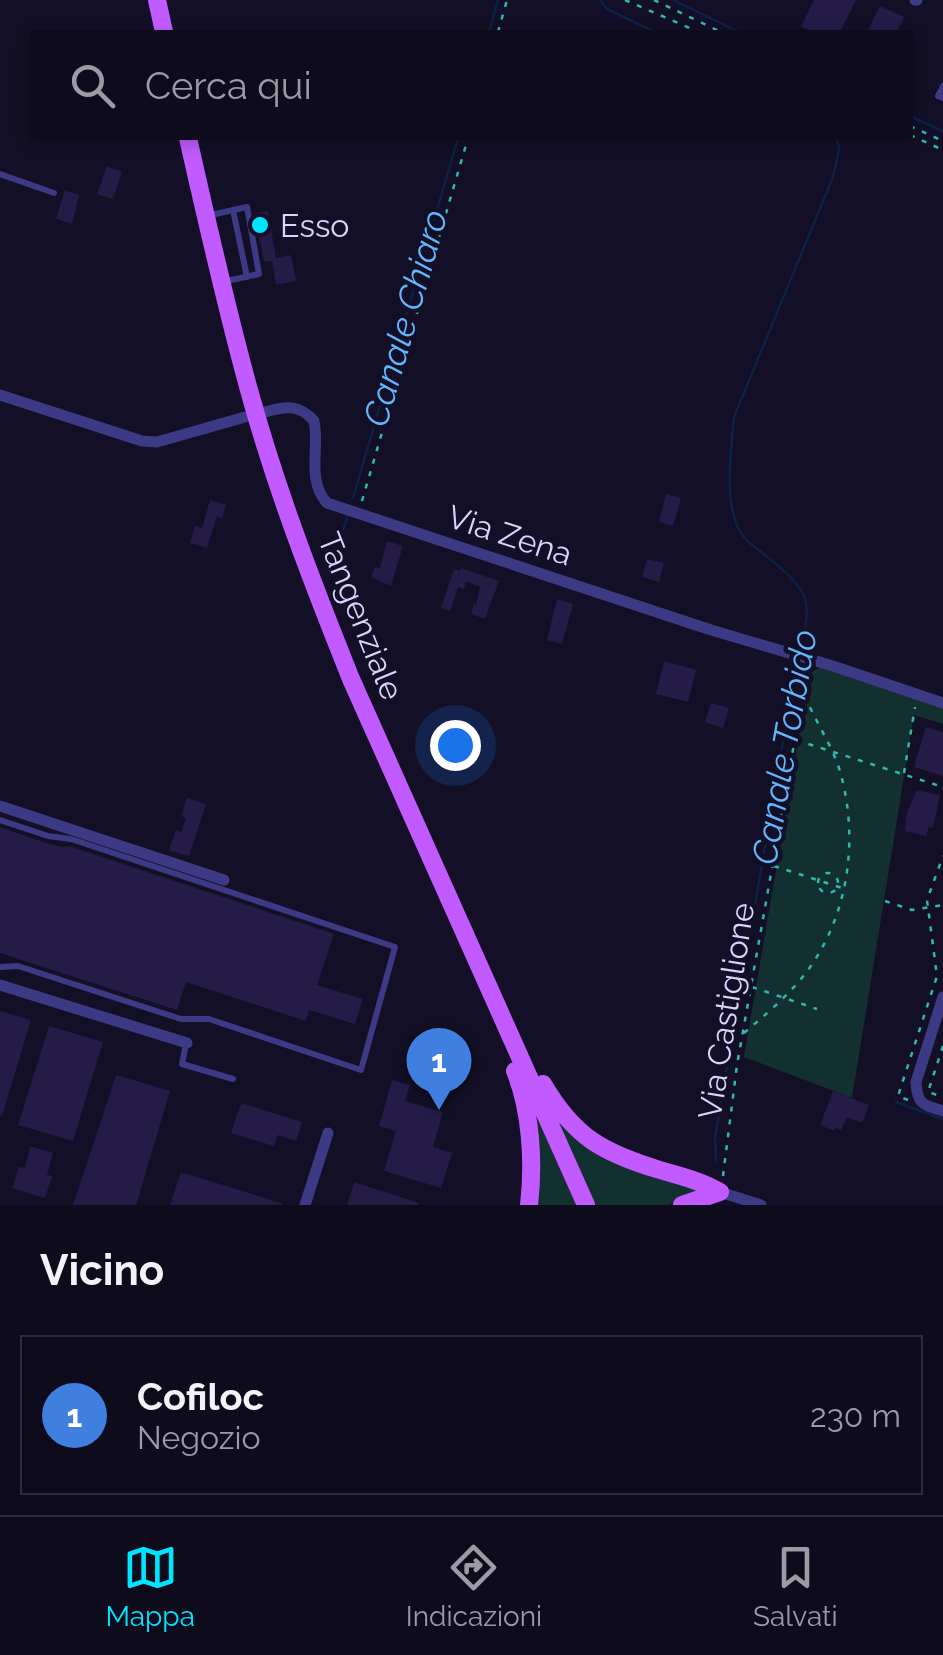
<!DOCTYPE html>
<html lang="it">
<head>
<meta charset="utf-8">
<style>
	body { margin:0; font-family:Raleway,sans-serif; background:#171425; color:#f1f3f6 }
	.you { position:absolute; left:455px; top:745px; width:35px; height:35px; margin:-25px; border:8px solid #fff; border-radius:50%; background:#1a73e8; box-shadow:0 0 0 15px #1a73e833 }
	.badge { display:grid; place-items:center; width:65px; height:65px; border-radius:50%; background:#00e5ff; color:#fff; font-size:32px; font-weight:700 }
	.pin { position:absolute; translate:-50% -82px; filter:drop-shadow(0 2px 5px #0008) }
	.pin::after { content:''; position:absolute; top:52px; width:35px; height:30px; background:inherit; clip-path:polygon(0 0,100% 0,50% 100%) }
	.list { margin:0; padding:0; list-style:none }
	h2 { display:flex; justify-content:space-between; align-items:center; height:130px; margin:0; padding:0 40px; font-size:42px }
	h2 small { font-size:32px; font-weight:400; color:#9b9ba3 }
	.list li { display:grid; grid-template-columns:65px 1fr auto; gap:30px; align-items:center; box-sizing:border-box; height:160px; margin:0 20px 20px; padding:0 20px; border:2px solid #2e2b3b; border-radius:0px }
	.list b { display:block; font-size:38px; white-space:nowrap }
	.list p { margin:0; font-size:32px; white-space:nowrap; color:#9b9ba3 }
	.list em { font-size:32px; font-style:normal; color:#9b9ba3 }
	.icon { flex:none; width:55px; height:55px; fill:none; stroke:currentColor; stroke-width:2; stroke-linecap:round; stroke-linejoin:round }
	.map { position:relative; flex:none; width:943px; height:1205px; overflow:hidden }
	.search { position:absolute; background:#0e0b1c; box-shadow:0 5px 15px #0003; left:30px; right:30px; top:30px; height:110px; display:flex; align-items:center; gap:25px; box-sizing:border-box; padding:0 35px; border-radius:0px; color:#9b9ba3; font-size:38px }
	.sheet { height:310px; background:#0e0b1c }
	nav { display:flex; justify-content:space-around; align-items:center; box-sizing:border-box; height:140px; border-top:2px solid #2e2b3b; background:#0e0b1c; font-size:28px; color:#9b9ba3 }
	nav a { display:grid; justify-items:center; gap:5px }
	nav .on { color:#00e5ff }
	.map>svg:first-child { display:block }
	.green { fill:#12302f }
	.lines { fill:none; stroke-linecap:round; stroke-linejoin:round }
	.stream { stroke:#0c2248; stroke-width:2.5 }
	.building { fill:#241b47 }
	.path { stroke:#2fb8b0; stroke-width:2.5; stroke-dasharray:5 8; stroke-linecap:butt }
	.service { stroke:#3d3a85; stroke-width:6 }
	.minor { stroke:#3d3a85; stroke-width:11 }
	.primary { stroke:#c25bff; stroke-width:18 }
	.poi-dot { fill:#00e5ff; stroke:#130f26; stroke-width:4 }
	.labels { text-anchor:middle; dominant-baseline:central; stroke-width:9; stroke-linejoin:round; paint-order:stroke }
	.poi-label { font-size:32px; fill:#d9d4ff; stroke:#130f26; text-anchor:start }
	.street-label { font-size:32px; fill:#d9d4ff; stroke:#130f26 }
	.water-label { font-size:35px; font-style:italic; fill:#62b6ff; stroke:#130f26 }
</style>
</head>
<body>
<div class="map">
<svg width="943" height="1205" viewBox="0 0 943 1205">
	<rect width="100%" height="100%" fill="#130f26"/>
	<path class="green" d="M 823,666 L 943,706 L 943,724 L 914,715 L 852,1098 L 744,1057 L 808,683 L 811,672 Z
		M 535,1112 L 576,1205 L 534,1205 Z
		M 557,1120 L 703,1190 L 669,1205 L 595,1205 Z"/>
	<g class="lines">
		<path class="stream" d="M 600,0 L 607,9 L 655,32
			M 673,0 L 739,32
			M 489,32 L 498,0
			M 910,116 L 943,131
			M 353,498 L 458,138
			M 336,554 L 348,514
			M 799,653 C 815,596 808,591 764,554 C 756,548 746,542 741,533 C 723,505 731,449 734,417 L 833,177 L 839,150 L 837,138
			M 896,1102 L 943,1119
			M 716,1162 L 715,1137 L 797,661"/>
	</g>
	<path class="building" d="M 814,0 L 856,0 L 840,32 L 813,32 L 801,27 Z
		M 880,6 L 904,17 L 897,32 L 867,32 Z
		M 107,166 L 122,172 L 113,199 L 97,194 Z
		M 65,190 L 79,195 L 72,224 L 56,219 Z
		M 268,211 L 276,258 L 291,255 L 296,281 L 276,285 L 272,261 L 264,262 L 255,213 Z
		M 666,494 L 681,498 L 673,526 L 659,522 Z
		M 210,500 L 226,505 L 222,518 L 217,516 L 207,548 L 190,543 L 195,526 L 202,528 Z
		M 387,541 L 403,546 L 391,586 L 371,577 L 375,567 L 380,568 Z
		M 647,559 L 664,563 L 659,582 L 642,577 Z
		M 461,568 L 499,581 L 485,619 L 471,614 L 474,604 L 476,605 L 480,587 L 466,581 L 464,589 L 458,587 L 450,611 L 441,608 L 454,569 L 460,571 Z
		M 557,599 L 573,604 L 562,644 L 547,640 Z
		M 664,661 L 696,670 L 688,702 L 656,694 Z
		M 711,703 L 729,708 L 723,728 L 705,722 Z
		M 926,727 L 943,732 L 943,776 L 914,767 Z
		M 917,790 L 940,795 L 933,828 L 929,827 L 926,836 L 905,831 L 907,812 Z
		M 187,798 L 206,804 L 189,856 L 169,850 L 176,830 L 181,832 L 186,818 L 181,816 Z
		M 0,827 L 46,843 L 62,847 L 69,846 L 334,934 L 317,985 L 363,999 L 355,1024 L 309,1010 L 306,1021 L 186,982 L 177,1010 L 0,953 Z
		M 0,1011 L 31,1020 L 2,1116 L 0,1116 Z
		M 49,1026 L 103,1042 L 73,1141 L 18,1125 Z
		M 116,1075 L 170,1091 L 136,1205 L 73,1205 Z
		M 392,1080 L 410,1085 L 405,1101 L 443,1112 L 433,1147 L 452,1153 L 441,1188 L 384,1171 L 396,1131 L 379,1126 Z
		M 833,1091 L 869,1105 L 862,1123 L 847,1117 L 841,1130 L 835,1128 L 834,1131 L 820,1125 Z
		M 241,1103 L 302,1122 L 296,1141 L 278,1135 L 274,1146 L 231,1133 Z
		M 30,1146 L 53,1153 L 47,1175 L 52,1176 L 45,1198 L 12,1188 L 19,1167 L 25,1168 Z
		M 181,1172 L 281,1203 L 281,1205 L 170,1205 Z
		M 354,1182 L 419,1203 L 418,1205 L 347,1205 Z"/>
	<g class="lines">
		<path class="path" d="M 625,0 L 699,32
			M 654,0 L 721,32
			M 498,32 L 507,0
			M 910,126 L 943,141
			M 910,135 L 943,150
			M 362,501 L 468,138
			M 796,740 L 943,787
			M 904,773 L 915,707
			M 774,866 L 842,888
			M818 883a10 10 0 1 1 20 0a10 10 0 1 1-20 0Z
			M 885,901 L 912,910 L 943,905
			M 752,987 L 817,1009
			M 744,1033 C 765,1015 787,997 805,974 C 849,917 860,837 839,768 C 830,741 813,718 803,691
			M 943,1046 L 928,1092 L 943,1097
			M 908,1100 L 898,1096 L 937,976 L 927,900 L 943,856
			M 723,1176 L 737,1065 L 807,671"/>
		<path class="service" d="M 943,86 L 938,96 L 943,98
			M 0,174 L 54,193
			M 233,210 L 247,277
			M 206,216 L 247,207 L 259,274 L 222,282
			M 0,820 L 48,836 L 71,839 L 395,947 L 361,1070 L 209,1019 L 181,1019 L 18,966 L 0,967
			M 186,1044 L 182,1064 L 233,1079"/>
		<path class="minor" d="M 915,0 L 917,0
			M 0,395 L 142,441 L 157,442 L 245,417
			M 265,412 C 286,406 299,404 314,421 C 320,448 306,480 327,503 L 711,630 L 833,666 L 943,703
			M 0,806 L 224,880
			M 0,985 L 187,1043
			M 943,997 L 916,1082 C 917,1105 924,1105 943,1111
			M 720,1192 L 761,1205
			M 305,1205 L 328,1133"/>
		<path class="primary" d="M 157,0 L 164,32
			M 188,138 C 207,222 226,307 249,390 C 276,489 313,584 351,679 L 586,1205
			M 515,1071 C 531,1111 534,1162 529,1205
			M 543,1084 C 574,1137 603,1153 660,1170 C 681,1176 701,1181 720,1192
			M 682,1205 L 720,1192"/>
	</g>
	<circle class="poi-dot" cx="260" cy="225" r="10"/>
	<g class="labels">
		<g class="poi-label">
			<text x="280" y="225">Esso</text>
		</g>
		<g class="street-label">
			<text transform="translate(510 535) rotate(18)">Via Zena</text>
			<text transform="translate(361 616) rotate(68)">Tangenziale</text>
			<text transform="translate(726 1011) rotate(-81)">Via Castiglione</text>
		</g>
		<g class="water-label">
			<text transform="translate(405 318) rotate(-74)">Canale Chiaro</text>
			<text transform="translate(784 747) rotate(-80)">Canale Torbido</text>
		</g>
	</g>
</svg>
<div class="you"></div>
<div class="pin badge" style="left:439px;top:1110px;background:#3f7fe0">1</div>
<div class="search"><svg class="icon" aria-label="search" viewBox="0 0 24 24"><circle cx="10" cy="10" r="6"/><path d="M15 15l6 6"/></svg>Cerca qui</div>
</div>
<section class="sheet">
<h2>Vicino<small></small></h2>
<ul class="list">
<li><span class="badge" style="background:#3f7fe0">1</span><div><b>Cofiloc</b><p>Negozio</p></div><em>230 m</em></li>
</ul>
</section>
<nav>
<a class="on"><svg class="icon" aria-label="map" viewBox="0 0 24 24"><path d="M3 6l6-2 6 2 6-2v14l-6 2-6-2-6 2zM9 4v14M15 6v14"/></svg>Mappa</a>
<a><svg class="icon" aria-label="directions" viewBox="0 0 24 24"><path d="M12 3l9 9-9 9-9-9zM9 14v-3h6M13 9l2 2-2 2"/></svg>Indicazioni</a>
<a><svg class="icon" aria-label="saved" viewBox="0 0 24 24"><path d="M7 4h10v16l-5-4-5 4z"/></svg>Salvati</a>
</nav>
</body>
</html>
